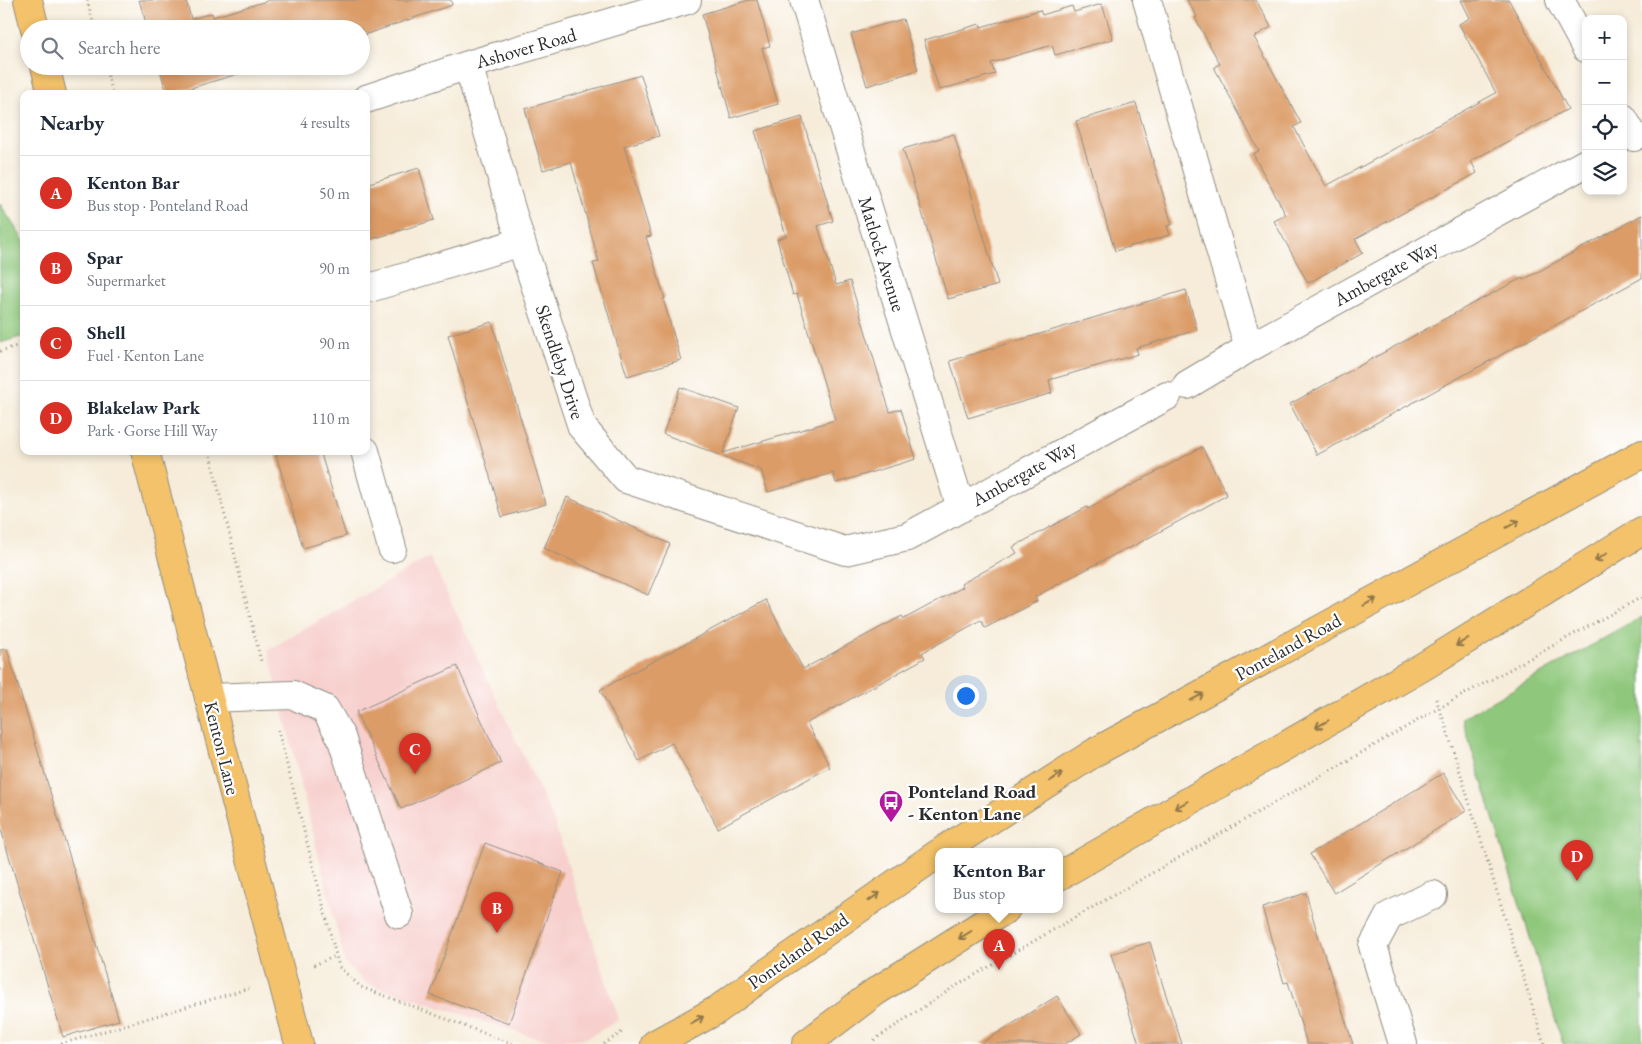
<!DOCTYPE html>
<html lang="en">
<head>
<meta charset="utf-8">
<style>
	body { margin:0; font-family:"EB Garamond",serif; background:#f2f2f3; color:#1f2937 }
	.controls { position:absolute; right:15px; top:15px; display:grid; overflow:hidden; border-radius:10px; box-shadow:0 2px 8px #0003 }
	.controls button { width:45px; height:45px; display:grid; place-items:center; padding:0; border:0; border-bottom:1px solid #e0e1e3; background:#fff; color:#1f2937; font:25px sans-serif }
	.you { position:absolute; left:965px; top:695px; width:18px; height:18px; margin:-12px; border:4px solid #fff; border-radius:50%; background:#1a73e8; box-shadow:0 0 0 8px #1a73e833 }
	.badge { display:grid; place-items:center; width:32px; height:32px; border-radius:50%; background:#d93025; color:#fff; font-size:16px; font-weight:700 }
	.pin { position:absolute; translate:-50% -41px; filter:drop-shadow(0 1px 2px #0008) }
	.pin::after { content:''; position:absolute; top:26px; width:18px; height:15px; background:inherit; clip-path:polygon(0 0,100% 0,50% 100%) }
	.popup { position:absolute; left:935px; top:848px; width:128px; height:65px; box-sizing:border-box; display:grid; place-content:center; border-radius:10px; background:#fff; filter:drop-shadow(0 1px 4px #0005); font-size:16px; white-space:nowrap; color:#747a83 }
	.popup b { font-size:19px; color:#1f2937 }
	.popup::after { content:''; position:absolute; left:50%; top:100%; margin-left:-10px; border:10px solid transparent; border-top-color:#fff }
	.list { margin:0; padding:0; list-style:none }
	h2 { display:flex; justify-content:space-between; align-items:center; height:65px; margin:0; padding:0 20px; font-size:21px }
	h2 small { font-size:16px; font-weight:400; color:#747a83 }
	.list li { display:grid; grid-template-columns:32px 1fr auto; gap:15px; align-items:center; box-sizing:border-box; height:75px; padding:0 20px; border-top:1px solid #e0e1e3 }
	.list b { display:block; font-size:19px; white-space:nowrap }
	.list p { margin:0; font-size:16px; white-space:nowrap; color:#747a83 }
	.list em { font-size:16px; font-style:normal; color:#747a83 }
	.icon { flex:none; width:28px; height:28px; fill:none; stroke:currentColor; stroke-width:2; stroke-linecap:round; stroke-linejoin:round }
	.map { position:relative; flex:none; width:1642px; height:1044px; overflow:hidden }
	.search { position:absolute; background:#fff; box-shadow:0 2px 8px #0003; left:20px; top:20px; width:350px; height:55px; display:flex; align-items:center; gap:12px; box-sizing:border-box; padding:0 18px; border-radius:28px; color:#747a83; font-size:19px }
	.panel { position:absolute; background:#fff; box-shadow:0 2px 8px #0003; left:20px; top:90px; width:350px; height:365px; border-radius:10px }
	.map>svg:first-child { display:block }
	.built { fill:#f7d0ce }
	.green { fill:#8fc87b; stroke:#5d7a53 }
	.building { fill:#db9c68 }
	.lines { fill:none; stroke-linecap:round; stroke-linejoin:round }
	.minor-casing { stroke:#908c82; stroke-width:30 }
	.major-casing { stroke:#908c82; stroke-width:30 }
	.highway-casing { stroke:#908c82; stroke-width:30 }
	.path { stroke:#908c82; stroke-width:3; stroke-dasharray:1 4; stroke-linecap:butt }
	.minor { stroke:#fff; stroke-width:28 }
	.major { stroke:#f3c26a; stroke-width:28 }
	.highway { stroke:#f3c26a; stroke-width:28 }
	.oneway { stroke:#8f764a }
	.labels { text-anchor:middle; dominant-baseline:central; stroke-width:4.5; stroke-linejoin:round; paint-order:stroke }
	.street-label { font-size:19px; fill:#2b2b2b; stroke:#fff }
	.poi-label { font-size:19px; font-weight:bold; fill:#2b2b2b; stroke:#fff; text-anchor:start }
</style>
</head>
<body>
<div class="map">
<svg width="1642" height="1044" viewBox="0 0 1642 1044">
	<rect width="100%" height="100%" fill="#fff"/>
	<filter id="ink" filterUnits="userSpaceOnUse"><feTurbulence type="fractalNoise" baseFrequency=".02" numOctaves="2"/><feDisplacementMap in="SourceGraphic" scale="10" xChannelSelector="R" yChannelSelector="G"/><feConvolveMatrix kernelMatrix="1 2 1 2 8 2 1 2 1" color-interpolation-filters="sRGB"/></filter>
	<filter id="wash" filterUnits="userSpaceOnUse"><feTurbulence type="fractalNoise" baseFrequency=".0096" numOctaves="4" result="noise"/><feDisplacementMap in="SourceGraphic" scale="20" xChannelSelector="R" yChannelSelector="G"/><feGaussianBlur stdDeviation="1.12" result="paint"/><feColorMatrix in="noise" values="0 0 0 0 0 0 0 0 0 0 0 0 0 0 0 0 0 1.4 0 .05"/><feComposite in="paint" operator="in"/></filter>
	<g filter="url(#wash)">
		<rect width="100%" height="100%" fill="#f6ecd9"/>
		<path class="built" d="M 430,557 L 553,819 L 619,1020 L 587,1038 L 556,1041 L 533,1037 L 367,984 L 345,963 L 268,650 Z"/>
		<path class="green" d="M 0,204 L 24,241 L 24,336 L 0,343 Z
			M 1642,617 L 1642,1044 L 1563,1044 L 1462,718 Z"/>
		<g id="blocks">
			<path class="building" d="M 139,0 L 186,0 L 191,19 L 212,13 L 213,17 L 270,0 L 451,0 L 452,5 L 361,36 L 361,29 L 148,29 Z
				M 749,0 L 757,0 L 770,46 L 762,48 L 778,104 L 731,118 L 702,14 Z
				M 1187,0 L 1256,0 L 1271,27 L 1254,37 L 1301,123 L 1294,127 L 1326,186 L 1496,93 L 1459,24 L 1470,18 L 1461,0 L 1509,0 L 1568,109 L 1471,161 L 1477,173 L 1355,239 L 1363,253 L 1308,283 L 1274,221 L 1286,215 L 1253,154 L 1259,151 L 1214,67 L 1220,64 L 1195,18 L 1197,17 Z
				M 1102,4 L 1113,39 L 1055,55 L 1052,45 L 991,63 L 995,74 L 939,90 L 924,40 L 980,24 L 981,27 L 1040,10 L 1042,15 L 1072,6 L 1074,12 Z
				M 903,19 L 918,70 L 867,86 L 851,34 Z
				M 159,66 L 264,66 L 171,94 L 167,94 Z
				M 641,75 L 659,136 L 624,146 L 651,236 L 646,237 L 665,299 L 663,299 L 681,360 L 627,376 L 593,263 L 599,262 L 571,162 L 543,170 L 525,109 Z
				M 1136,103 L 1172,225 L 1167,226 L 1170,235 L 1115,251 L 1076,121 Z
				M 802,117 L 833,221 L 818,226 L 836,285 L 850,281 L 890,412 L 901,409 L 916,459 L 836,483 L 833,473 L 768,492 L 761,470 L 663,434 L 680,387 L 739,408 L 723,453 L 835,420 L 797,294 L 793,295 L 777,239 L 786,236 L 755,131 Z
				M 954,134 L 998,285 L 948,299 L 903,149 Z
				M 419,168 L 434,220 L 366,241 L 366,184 Z
				M 1642,215 L 1642,278 L 1317,455 L 1290,404 L 1470,305 L 1522,278 L 1523,280 Z
				M 1186,290 L 1197,330 L 1136,348 L 1138,354 L 1049,380 L 1052,393 L 968,418 L 950,361 Z
				M 492,322 L 546,504 L 502,517 L 448,335 Z
				M 1202,447 L 1227,495 L 1128,549 L 1127,548 L 1062,582 L 1035,597 L 1037,601 L 985,628 L 981,620 L 922,653 L 925,658 L 807,723 L 830,767 L 718,828 L 672,743 L 639,761 L 600,690 L 766,600 L 803,669 L 902,616 L 904,619 L 963,587 L 961,584 L 1017,553 L 1013,547 L 1087,507 L 1088,509 Z
				M 275,451 L 320,451 L 346,536 L 303,548 Z
				M 567,497 L 670,544 L 648,595 L 544,548 Z
				M 7,649 L 119,1020 L 63,1037 L 0,826 L 0,650 Z
				M 457,666 L 501,763 L 401,809 L 356,712 Z
				M 1443,773 L 1466,811 L 1334,893 L 1310,854 Z
				M 485,843 L 563,872 L 509,1023 L 430,995 Z
				M 1306,893 L 1317,932 L 1353,1044 L 1307,1044 L 1288,982 L 1284,983 L 1262,907 Z
				M 1150,942 L 1163,986 L 1182,1044 L 1139,1044 L 1111,954 Z
				M 1057,996 L 1081,1034 L 1065,1044 L 980,1044 Z"/>
		</g>
	</g>
	<g filter="url(#ink)">
		<use href="#blocks" fill-opacity="0" stroke="#908c82" stroke-width="1"/>
		<g class="lines">
			<defs>
				<path id="minor" d="M 804,0 L 961,508
					M 1147,0 L 1249,348
					M 1560,0 L 1586,48
					M 468,65 L 521,242 L 582,427 L 626,479 L 845,551 L 907,537 L 1167,396
					M 366,99 L 468,65 L 687,0
					M 1623,118 L 1634,137
					M 366,289 L 521,242
					M 1187,385 L 1249,348 L 1586,163
					M 365,451 L 392,548
					M 209,698 L 293,695 L 325,709 L 341,737 L 399,914
					M 1403,1044 L 1373,946 L 1389,916 L 1433,895"/>
				<path id="major" d="M 28,0 L 35,29
					M 45,66 L 52,94
					M 145,451 L 299,1044"/>
				<path id="highway" d="M 942,851 L 1097,751 L 1642,454
					M 1059,876 L 1424,666 L 1642,531
					M 655,1044 L 717,1010 L 771,970 L 939,853
					M 806,1044 L 875,992 L 1006,909"/>
			</defs>
			<use href="#minor" class="minor-casing"/>
			<use href="#major" class="major-casing"/>
			<use href="#highway" class="highway-casing"/>
			<path class="path" d="M 87,0 L 95,29
				M 105,66 L 113,94
				M 0,351 L 24,344
				M 209,451 L 261,661
				M 1436,699 L 1446,727 L 1544,1044
				M 278,730 L 339,967 L 361,987 L 513,1044
				M 314,965 L 336,956
				M 874,1040 L 954,987 L 1439,708 L 1642,597
				M 61,1044 L 250,988
				M 604,1044 L 622,1032"/>
			<use href="#minor" class="minor"/>
			<use href="#major" class="major"/>
			<use href="#highway" class="highway"/>
		</g>
		<defs><path id="oneway-shaft" d="M-6 0H5M1.5-3L5.5 0L1.5 3" fill="none" stroke-width="1.6" stroke-linecap="round" stroke-linejoin="round" transform="scale(1.25)"/></defs>
		<g class="oneway">
			<use href="#oneway-shaft" transform="translate(1513 524) rotate(-29)"/>
			<use href="#oneway-shaft" transform="translate(1601 557) rotate(148)"/>
			<use href="#oneway-shaft" transform="translate(1370 602) rotate(-29)"/>
			<use href="#oneway-shaft" transform="translate(1462 642) rotate(148)"/>
			<use href="#oneway-shaft" transform="translate(1197 697) rotate(-29)"/>
			<use href="#oneway-shaft" transform="translate(1322 724) rotate(150)"/>
			<use href="#oneway-shaft" transform="translate(1056 777) rotate(-33)"/>
			<use href="#oneway-shaft" transform="translate(1181 805) rotate(150)"/>
			<use href="#oneway-shaft" transform="translate(874 897) rotate(-35)"/>
			<use href="#oneway-shaft" transform="translate(965 935) rotate(148)"/>
			<use href="#oneway-shaft" transform="translate(697 1020) rotate(-29)"/>
		</g>
	</g>
	<defs>
		<symbol id="bus-pin" viewBox="-11 -11 22 30"><path d="M0 17L-7.5 6A9.5 9.5 0 1 1 7.5 6Z" fill="#b5179e" stroke="#fff"/><path d="M-5-6H5V4H4V6H2V4H-2V6H-4V4H-5ZM-3.5-4V0h7V-4ZM-3.5 1.2v1.5H-2V1.2ZM2 1.2v1.5H3.5V1.2Z" fill="#fff"/></symbol>
	</defs>
	<g fill-rule="evenodd">
		<use href="#bus-pin" x="877" y="788" width="28" height="38"/>
	</g>
	<g class="labels">
		<g class="street-label">
			<text transform="translate(526 48) rotate(-16)">Ashover Road</text>
			<text transform="translate(882 254) rotate(73)">Matlock Avenue</text>
			<text transform="translate(1386 273) rotate(-29)">Ambergate Way</text>
			<text transform="translate(560 362) rotate(72)">Skendleby Drive</text>
			<text transform="translate(1024 473) rotate(-29)">Ambergate Way</text>
			<text transform="translate(1288 647) rotate(-29)">Ponteland Road</text>
			<text transform="translate(222 748) rotate(76)">Kenton Lane</text>
			<text transform="translate(798 951) rotate(-35)">Ponteland Road</text>
		</g>
		<g class="poi-label">
			<text x="908" y="791">Ponteland Road<tspan x="908" dy="22">- Kenton Lane</tspan></text>
		</g>
	</g>
</svg>
<div class="controls">
<button>+</button>
<button>−</button>
<button><svg class="icon" aria-label="locate" viewBox="0 0 24 24"><circle cx="12" cy="12" r="6"/><path d="M12 2v4M12 18v4M2 12h4M18 12h4"/></svg></button>
<button><svg class="icon" aria-label="layers" viewBox="0 0 24 24"><path d="M12 4l9 5-9 5-9-5zM3 14l9 5 9-5"/></svg></button>
</div>
<div class="you"></div>
<div class="pin badge" style="left:999px;top:970px">A</div>
<div class="popup"><b>Kenton Bar</b>Bus stop</div>
<div class="pin badge" style="left:497px;top:933px">B</div>
<div class="pin badge" style="left:415px;top:774px">C</div>
<div class="pin badge" style="left:1577px;top:881px">D</div>
<div class="search"><svg class="icon" aria-label="search" viewBox="0 0 24 24"><circle cx="10" cy="10" r="6"/><path d="M15 15l6 6"/></svg>Search here</div>
<section class="panel">
<h2>Nearby<small>4 results</small></h2>
<ul class="list">
<li><span class="badge">A</span><div><b>Kenton Bar</b><p>Bus stop · Ponteland Road</p></div><em>50 m</em></li>
<li><span class="badge">B</span><div><b>Spar</b><p>Supermarket</p></div><em>90 m</em></li>
<li><span class="badge">C</span><div><b>Shell</b><p>Fuel · Kenton Lane</p></div><em>90 m</em></li>
<li><span class="badge">D</span><div><b>Blakelaw Park</b><p>Park · Gorse Hill Way</p></div><em>110 m</em></li>
</ul>
</section>
</div>
</body>
</html>
